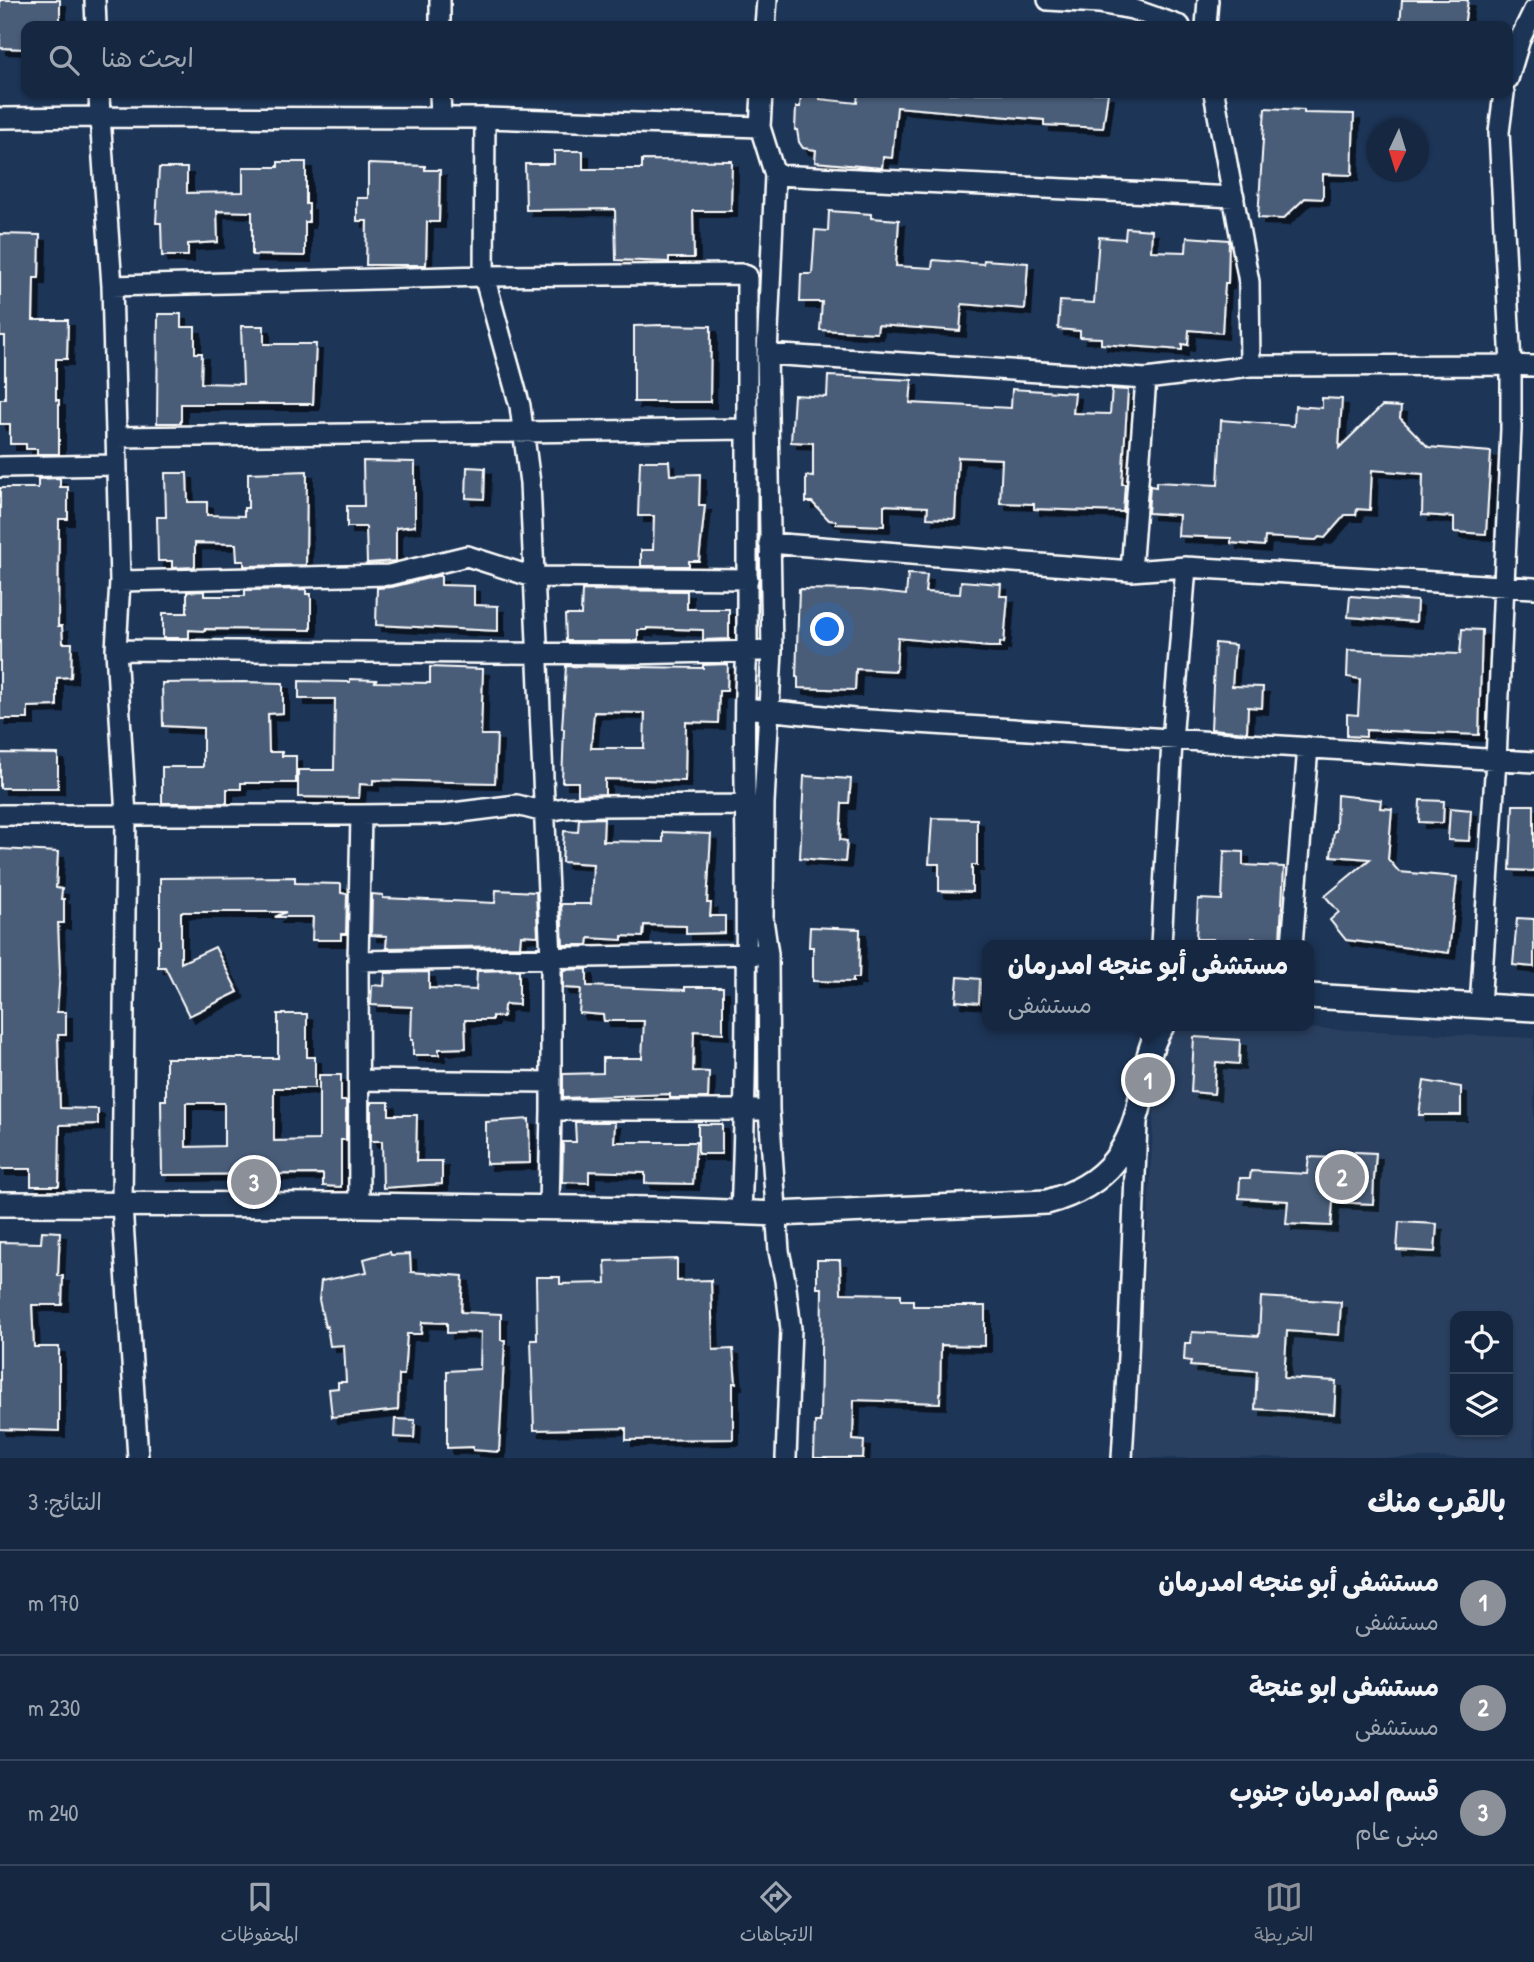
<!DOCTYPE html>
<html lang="ar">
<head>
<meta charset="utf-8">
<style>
	body { margin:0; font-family:"Patrick Hand","Playpen Sans Arabic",sans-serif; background:#23344c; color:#f1f3f6; direction:rtl }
	.controls { position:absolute; right:21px; bottom:21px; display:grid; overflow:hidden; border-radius:14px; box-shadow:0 2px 5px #0004 }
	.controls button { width:63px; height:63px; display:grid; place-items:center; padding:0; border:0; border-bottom:2px solid #35445a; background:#162841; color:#f1f3f6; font:35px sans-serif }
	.compass { position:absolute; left:1366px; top:119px; width:63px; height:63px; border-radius:50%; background:#162841; box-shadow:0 2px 5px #0004; rotate:184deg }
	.you { position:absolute; left:828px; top:630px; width:24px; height:24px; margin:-18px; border:5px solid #fff; border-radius:50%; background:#1a73e8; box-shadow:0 0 0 10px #1a73e833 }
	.badge { display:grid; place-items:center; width:46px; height:46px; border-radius:50%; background:#8c9099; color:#fff; font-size:23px; font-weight:700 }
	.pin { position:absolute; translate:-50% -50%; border:4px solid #fff; box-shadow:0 2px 7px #0006 }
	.popup { position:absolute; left:982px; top:940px; width:332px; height:91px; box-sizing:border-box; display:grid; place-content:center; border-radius:14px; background:#162841; filter:drop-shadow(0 2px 5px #0005); font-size:23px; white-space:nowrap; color:#9ea6b1 }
	.popup b { font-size:26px; color:#f1f3f6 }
	.popup::after { content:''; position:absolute; left:50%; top:100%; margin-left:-14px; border:14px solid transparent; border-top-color:#162841 }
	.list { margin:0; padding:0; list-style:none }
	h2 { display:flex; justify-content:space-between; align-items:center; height:91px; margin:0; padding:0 28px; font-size:30px }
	h2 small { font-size:23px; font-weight:400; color:#9ea6b1 }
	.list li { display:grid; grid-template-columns:46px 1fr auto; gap:21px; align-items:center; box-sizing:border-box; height:105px; padding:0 28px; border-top:2px solid #35445a }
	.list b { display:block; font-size:26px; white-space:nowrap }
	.list p { margin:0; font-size:23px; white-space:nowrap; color:#9ea6b1 }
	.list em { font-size:23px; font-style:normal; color:#9ea6b1 }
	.icon { flex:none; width:38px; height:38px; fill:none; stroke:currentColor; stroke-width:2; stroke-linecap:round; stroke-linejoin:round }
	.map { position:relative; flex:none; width:1534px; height:1458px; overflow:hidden; direction:ltr }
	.search { position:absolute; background:#162841; box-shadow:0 2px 5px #0004; left:21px; right:21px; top:21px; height:77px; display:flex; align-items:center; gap:18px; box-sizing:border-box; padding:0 24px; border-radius:14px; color:#9ea6b1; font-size:26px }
	.sheet { height:406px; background:#162841 }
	nav { display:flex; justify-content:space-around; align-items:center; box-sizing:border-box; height:98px; border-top:2px solid #35445a; background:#162841; font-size:19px; color:#9ea6b1 }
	nav a { display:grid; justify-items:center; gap:4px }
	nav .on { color:#8c9099 }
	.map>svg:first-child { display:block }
	.built { fill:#2a4161; fill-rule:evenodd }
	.building { fill:#4a5d79; stroke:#fff; stroke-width:2; fill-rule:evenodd; filter:url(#shadow) }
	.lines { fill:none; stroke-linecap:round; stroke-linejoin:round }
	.minor-casing { stroke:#fff; stroke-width:24 }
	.tertiary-casing { stroke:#fff; stroke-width:28 }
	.minor { stroke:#1d3557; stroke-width:19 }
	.tertiary { stroke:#1d3557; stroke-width:23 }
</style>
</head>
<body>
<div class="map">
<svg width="1534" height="1458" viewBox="0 0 1534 1458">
	<defs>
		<filter id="shadow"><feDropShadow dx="6" dy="6" stdDeviation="0" flood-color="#0009"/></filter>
	</defs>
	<rect width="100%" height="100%" fill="#1d3557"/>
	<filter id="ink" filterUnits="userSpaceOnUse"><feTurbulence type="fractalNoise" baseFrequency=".0143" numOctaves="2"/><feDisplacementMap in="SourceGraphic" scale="14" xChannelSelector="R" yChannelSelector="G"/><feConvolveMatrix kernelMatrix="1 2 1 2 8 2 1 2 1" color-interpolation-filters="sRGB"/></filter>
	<g filter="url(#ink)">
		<path class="built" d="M 1159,1026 L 1258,1026 L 1534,1038 L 1534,1458 L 1134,1458 ZM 1455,1316 L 1508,1316 L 1508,1432 L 1455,1432 Z"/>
		<path class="building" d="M 0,0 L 60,0 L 60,26 L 26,26 L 26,49 L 0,48 Z
			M 1402,0 L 1468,0 L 1464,26 L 1400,26 Z
			M 801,93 L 820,93 L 820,99 L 857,103 L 858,93 L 1108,93 L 1103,128 L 1044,125 L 1044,120 L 897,107 L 892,158 L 883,157 L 882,168 L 815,162 L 816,150 L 803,148 L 799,142 L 797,130 L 795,130 L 796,107 L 800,107 Z
			M 1265,108 L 1304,110 L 1304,113 L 1354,114 L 1352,175 L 1323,174 L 1323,199 L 1305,198 L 1283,219 L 1258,218 Z
			M 554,151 L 583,151 L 583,169 L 642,169 L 642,160 L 732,161 L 731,211 L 693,211 L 694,258 L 669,258 L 669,262 L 616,260 L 615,209 L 526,210 L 525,164 L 554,164 Z
			M 278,162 L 306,162 L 306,204 L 309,204 L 309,222 L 305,222 L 305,256 L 252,255 L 252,212 L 217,211 L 218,242 L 188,244 L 188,256 L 162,256 L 161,223 L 156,223 L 159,168 L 187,168 L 187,193 L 243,192 L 243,167 L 278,167 Z
			M 368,164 L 425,166 L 425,170 L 440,170 L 439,222 L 427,222 L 426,265 L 366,265 L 367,221 L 357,221 L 357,198 L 368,198 Z
			M 829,211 L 871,214 L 871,218 L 899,220 L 896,266 L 932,268 L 933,260 L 983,264 L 984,260 L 1028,263 L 1025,309 L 962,304 L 960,331 L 878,325 L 877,333 L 820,330 L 822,302 L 800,302 L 801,274 L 812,274 L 815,230 L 828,231 Z
			M 1126,228 L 1152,230 L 1151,251 L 1186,252 L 1187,237 L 1229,240 L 1228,283 L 1225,283 L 1222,333 L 1189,330 L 1188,345 L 1182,344 L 1182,350 L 1101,344 L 1101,338 L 1080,337 L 1080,331 L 1058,329 L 1060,301 L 1094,303 L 1099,237 L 1125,239 Z
			M 0,234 L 40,235 L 39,278 L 34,278 L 33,320 L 68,320 L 67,359 L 56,359 L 56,400 L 59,400 L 59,454 L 37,454 L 37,449 L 26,449 L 26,444 L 10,444 L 10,424 L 0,424 L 0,399 L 5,399 L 5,336 L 0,336 Z
			M 158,314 L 181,314 L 181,327 L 195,327 L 195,353 L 202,353 L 201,383 L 243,384 L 241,326 L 264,326 L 264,344 L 316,344 L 313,404 L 181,404 L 181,423 L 157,423 Z
			M 660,325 L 711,326 L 710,402 L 634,402 L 634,326 Z
			M 828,376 L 912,380 L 910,403 L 1011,408 L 1012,389 L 1075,393 L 1073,413 L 1110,414 L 1112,389 L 1128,390 L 1122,484 L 1125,484 L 1123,512 L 1034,509 L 1034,504 L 1000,503 L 1002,459 L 958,457 L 955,519 L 927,518 L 928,507 L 884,505 L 884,526 L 836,524 L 836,521 L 829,520 L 812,502 L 806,502 L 806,476 L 813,477 L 813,443 L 791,442 L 794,395 L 827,397 Z
			M 1322,398 L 1342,399 L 1339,448 L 1382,406 L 1401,407 L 1400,418 L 1428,447 L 1491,452 L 1486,534 L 1454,532 L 1454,517 L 1422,515 L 1423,474 L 1372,470 L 1370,510 L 1357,509 L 1356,515 L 1345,515 L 1325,538 L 1319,537 L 1316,540 L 1265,537 L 1264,546 L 1231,543 L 1231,538 L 1178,536 L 1179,515 L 1148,513 L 1150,486 L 1156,487 L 1156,482 L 1218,485 L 1221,420 L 1294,426 L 1295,406 L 1322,408 Z
			M 363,461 L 415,462 L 415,526 L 396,528 L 396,561 L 367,563 L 366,527 L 347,527 L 347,506 L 364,506 Z
			M 640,461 L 669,461 L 670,475 L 700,474 L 699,505 L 705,505 L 699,561 L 689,561 L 689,566 L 641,566 L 641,550 L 653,550 L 654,516 L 638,516 Z
			M 467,467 L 485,468 L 484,499 L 466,498 Z
			M 307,471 L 306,565 L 244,566 L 244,561 L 237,561 L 236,544 L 195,543 L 195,567 L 172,568 L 172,561 L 158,561 L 157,517 L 166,517 L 165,473 L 187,473 L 188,502 L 207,502 L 207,515 L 244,516 L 244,508 L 248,508 L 248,473 Z
			M 60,478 L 60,487 L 68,487 L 68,519 L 59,519 L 58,626 L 62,626 L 63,643 L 72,643 L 71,677 L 57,678 L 57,706 L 28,707 L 28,719 L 0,719 L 0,488 L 38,488 L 38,479 Z
			M 908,574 L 927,575 L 925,592 L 960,594 L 961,581 L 1001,584 L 1000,596 L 1008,596 L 1004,643 L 1000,642 L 1000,647 L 989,647 L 898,638 L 896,671 L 856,669 L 855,690 L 798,688 L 798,677 L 796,677 L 799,589 L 861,590 L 906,595 Z
			M 437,576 L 441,576 L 441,585 L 474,586 L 474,605 L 498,606 L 498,631 L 376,625 L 377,588 L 392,587 Z
			M 306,589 L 306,594 L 311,594 L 311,630 L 205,629 L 205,631 L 189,630 L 189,638 L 163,638 L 163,613 L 187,613 L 187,592 L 204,591 L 204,596 L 245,596 L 245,590 Z
			M 582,590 L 687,591 L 687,609 L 729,609 L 729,639 L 703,640 L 703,630 L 647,628 L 647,630 L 638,630 L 638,641 L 566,641 L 565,615 L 581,615 Z
			M 1350,596 L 1417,601 L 1416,622 L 1348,617 Z
			M 1462,629 L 1482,630 L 1479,735 L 1366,730 L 1366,737 L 1347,736 L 1347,714 L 1358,715 L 1360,679 L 1347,677 L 1348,650 L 1460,654 Z
			M 1215,643 L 1235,645 L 1232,686 L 1263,687 L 1262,708 L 1248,707 L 1247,732 L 1211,729 Z
			M 728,664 L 727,691 L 719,691 L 718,723 L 686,722 L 685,781 L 605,779 L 605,794 L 578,795 L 578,782 L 562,782 L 564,729 L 562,729 L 566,666 L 703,668 L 703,665 ZM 594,712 L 645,713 L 644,748 L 591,748 Z
			M 430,667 L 483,669 L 481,735 L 497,735 L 495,783 L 373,780 L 373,785 L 360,784 L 359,798 L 298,797 L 298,770 L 334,770 L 335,699 L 299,699 L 299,681 L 350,682 L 350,679 L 376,680 L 375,682 L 430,683 Z
			M 243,682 L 283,683 L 283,713 L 268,714 L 269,752 L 282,752 L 282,756 L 296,756 L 296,783 L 241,783 L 241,789 L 227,789 L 227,803 L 162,803 L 162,767 L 203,767 L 203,728 L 163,726 L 162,683 Z
			M 0,753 L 58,754 L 58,788 L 0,788 Z
			M 804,776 L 851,779 L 849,803 L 842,803 L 840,840 L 847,841 L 845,862 L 800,858 Z
			M 1337,795 L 1381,800 L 1380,808 L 1392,809 L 1388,859 L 1399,872 L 1457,877 L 1449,953 L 1346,940 L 1330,920 L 1339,912 L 1325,896 L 1370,859 L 1331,856 L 1334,831 L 1336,831 Z
			M 1420,800 L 1444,801 L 1443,823 L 1419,822 Z
			M 1513,805 L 1534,805 L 1534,871 L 1510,870 Z
			M 1450,808 L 1471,810 L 1469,841 L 1448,840 Z
			M 604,818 L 603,841 L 663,842 L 663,832 L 711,834 L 707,903 L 711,903 L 710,916 L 725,916 L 725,933 L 686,934 L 686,926 L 644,925 L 643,937 L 622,936 L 622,940 L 589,938 L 588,945 L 563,945 L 561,904 L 591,904 L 593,864 L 562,862 L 564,831 L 578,832 L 579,819 Z
			M 932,818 L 977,819 L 977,865 L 972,865 L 972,892 L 939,891 L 939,864 L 929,864 Z
			M 0,849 L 58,852 L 56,888 L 62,889 L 61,899 L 64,899 L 64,923 L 58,923 L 60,972 L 57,1012 L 66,1012 L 66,1035 L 58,1035 L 60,1108 L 98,1109 L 98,1124 L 60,1125 L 59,1186 L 31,1186 L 31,1169 L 0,1169 Z
			M 1224,851 L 1243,852 L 1243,865 L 1284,867 L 1280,940 L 1252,938 L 1252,945 L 1212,945 L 1213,939 L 1196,939 L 1198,899 L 1222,900 Z
			M 295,877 L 295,883 L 341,884 L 341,893 L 347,894 L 346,934 L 341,934 L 341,940 L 312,940 L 313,917 L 275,917 L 286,912 L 181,912 L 181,963 L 215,947 L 238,992 L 189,1016 L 165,967 L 158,967 L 158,945 L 160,945 L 160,878 Z
			M 496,890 L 536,892 L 538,936 L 521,935 L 520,946 L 386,948 L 387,936 L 371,935 L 372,894 L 383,895 L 383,898 L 495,903 Z
			M 1517,918 L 1534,919 L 1534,967 L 1513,965 Z
			M 810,927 L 860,929 L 859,978 L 853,978 L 853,982 L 813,981 L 813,947 L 809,947 Z
			M 587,969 L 587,986 L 685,990 L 685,987 L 723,987 L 723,1033 L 694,1031 L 693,1071 L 709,1072 L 708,1098 L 670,1098 L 670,1094 L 563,1098 L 563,1074 L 603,1073 L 603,1058 L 642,1058 L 644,1021 L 604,1021 L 603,1015 L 579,1013 L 581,989 L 563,988 L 563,970 Z
			M 519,970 L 519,1005 L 506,1004 L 504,1006 L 503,1017 L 492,1016 L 492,1020 L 465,1020 L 466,1048 L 439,1049 L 439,1055 L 413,1055 L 413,1040 L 411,1040 L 412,1007 L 371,1005 L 372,985 L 384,986 L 385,973 L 429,972 L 429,988 L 476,990 L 477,971 Z
			M 958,977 L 980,979 L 979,1003 L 956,1001 Z
			M 278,1014 L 307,1014 L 307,1057 L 315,1057 L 315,1088 L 274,1088 L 274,1141 L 319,1140 L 319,1075 L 341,1075 L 341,1101 L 346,1101 L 346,1140 L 341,1140 L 341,1187 L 323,1186 L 323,1174 L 162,1175 L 161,1100 L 166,1100 L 166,1058 L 278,1058 ZM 186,1103 L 224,1103 L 224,1146 L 186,1147 Z
			M 1194,1037 L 1240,1040 L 1239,1064 L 1216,1062 L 1214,1094 L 1191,1092 Z
			M 1424,1081 L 1461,1087 L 1461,1115 L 1419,1115 Z
			M 371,1102 L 389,1102 L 389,1115 L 417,1115 L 416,1161 L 442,1161 L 442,1184 L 383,1188 L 382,1141 L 371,1141 Z
			M 529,1119 L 530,1163 L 486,1164 L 486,1122 Z
			M 575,1122 L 615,1122 L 614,1142 L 696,1142 L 693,1184 L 645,1183 L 645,1173 L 589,1171 L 589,1183 L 562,1182 L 563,1142 L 576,1142 Z
			M 698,1124 L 722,1124 L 722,1154 L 698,1154 Z
			M 1335,1151 L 1376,1153 L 1374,1179 L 1373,1204 L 1333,1202 L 1331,1226 L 1286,1224 L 1288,1201 L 1239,1198 L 1240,1178 L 1250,1178 L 1251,1171 L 1307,1174 L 1309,1157 L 1335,1158 Z
			M 1399,1222 L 1437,1224 L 1435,1252 L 1397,1250 Z
			M 42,1231 L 60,1232 L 58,1276 L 63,1276 L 62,1305 L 32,1305 L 34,1347 L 59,1347 L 59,1431 L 0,1429 L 0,1242 L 41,1243 Z
			M 390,1252 L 391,1255 L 410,1254 L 411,1272 L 463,1276 L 461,1312 L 501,1314 L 501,1340 L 505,1340 L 499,1452 L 473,1450 L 473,1447 L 447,1448 L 447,1371 L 480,1369 L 481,1332 L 447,1333 L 447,1323 L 422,1322 L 421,1334 L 407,1334 L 404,1375 L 399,1375 L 398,1410 L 332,1417 L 329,1389 L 338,1388 L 338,1382 L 346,1382 L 344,1345 L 330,1346 L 327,1326 L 325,1327 L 319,1300 L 321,1281 L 367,1272 L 364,1259 Z
			M 677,1259 L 677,1281 L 711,1280 L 713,1350 L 733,1349 L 736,1383 L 733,1383 L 733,1439 L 626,1440 L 626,1428 L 534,1430 L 531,1340 L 537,1340 L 536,1277 L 560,1277 L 560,1284 L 606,1283 L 605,1261 Z
			M 817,1260 L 840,1260 L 841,1293 L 901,1294 L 901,1300 L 913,1300 L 913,1306 L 985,1306 L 985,1346 L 941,1345 L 940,1403 L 854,1400 L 853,1440 L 864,1441 L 863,1458 L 814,1458 L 815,1422 L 820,1422 L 822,1288 L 817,1288 Z
			M 1261,1297 L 1341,1302 L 1339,1335 L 1287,1331 L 1284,1378 L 1336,1381 L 1334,1414 L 1255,1409 L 1257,1371 L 1190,1366 L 1191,1361 L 1184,1360 L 1185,1343 L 1191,1343 L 1192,1332 L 1259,1336 Z
			M 395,1419 L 415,1420 L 414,1438 L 394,1437 Z"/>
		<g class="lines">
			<defs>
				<path id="minor" d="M 95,0 L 96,26
					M 440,0 L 440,26
					M 1048,0 L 1099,3 L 1132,9 L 1180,26
					M 765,26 L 767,0
					M 1206,26 L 1208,0
					M 1508,79 L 1520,39 L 1534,10
					M 440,93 L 441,118
					M 762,93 L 760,127 L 775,175 L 767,354 L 772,651 L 764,803 L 763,919 L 768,954 L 769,1110 L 779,1251 L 785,1280 L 791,1329 L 786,1458
					M 1214,93 L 1249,282 L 1250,366
					M 0,118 L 100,117 L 99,93
					M 485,118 L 484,276 L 520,406 L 530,483 L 551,959 L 551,1110
					M 775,175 L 1234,197
					M 112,286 L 484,276 L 741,274 L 747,276 L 747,651 C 742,722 746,792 746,863 C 747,980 746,1096 741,1213
					M 767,354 L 1146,379 L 1250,366 L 1511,365 L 1499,132 L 1504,93
					M 116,437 L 748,429
					M 0,467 L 116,465
					M 769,543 L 1131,571 L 1186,567 L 1534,588
					M 1131,571 L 1146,379
					M 120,581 L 389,575 L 467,556 L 533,577 L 748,579
					M 116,650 L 627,654 L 759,651
					M 755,709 L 854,719 L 1534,762
					M 0,815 L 361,815 L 445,814 L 517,805 L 544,812 L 564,808 L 600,806 L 746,805
					M 1161,945 L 1172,741 L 1186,567
					M 1292,945 L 1308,747
					M 358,961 L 760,954
					M 1480,1006 L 1496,760 L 1511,429 L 1511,365 L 1534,366
					M 359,1080 L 551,1082
					M 359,1205 L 358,961 L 361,815
					M 549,1208 L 551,1110 L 757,1110
					M 138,1458 L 122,1205 L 126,816 L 116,650 L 120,581 L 112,286 L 100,117 L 485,118 L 760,127
					M 1122,1458 L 1128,1356 L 1137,1123"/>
				<path id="tertiary" d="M 1309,996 L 1534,1009
					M 0,1204 L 359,1205 L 652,1209 L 777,1214 L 1047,1202 C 1109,1185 1133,1148 1143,1087 C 1147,1065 1149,1045 1162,1026"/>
			</defs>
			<use href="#minor" class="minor-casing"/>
			<use href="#tertiary" class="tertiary-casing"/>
			<use href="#minor" class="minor"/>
			<use href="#tertiary" class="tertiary"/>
		</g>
	</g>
</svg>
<div class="controls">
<button><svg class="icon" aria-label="locate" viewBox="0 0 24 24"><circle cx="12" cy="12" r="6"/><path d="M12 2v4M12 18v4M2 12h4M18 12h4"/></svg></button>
<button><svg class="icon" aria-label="layers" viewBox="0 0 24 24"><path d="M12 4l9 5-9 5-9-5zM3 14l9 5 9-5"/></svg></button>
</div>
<svg class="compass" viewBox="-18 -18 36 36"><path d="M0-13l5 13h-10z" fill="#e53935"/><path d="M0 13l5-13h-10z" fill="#9ea6b1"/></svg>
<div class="you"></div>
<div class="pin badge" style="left:1148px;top:1080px">1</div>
<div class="popup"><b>مستشفى أبو عنجه امدرمان</b>مستشفى</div>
<div class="pin badge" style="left:1342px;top:1177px">2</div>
<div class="pin badge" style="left:254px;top:1182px">3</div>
<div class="search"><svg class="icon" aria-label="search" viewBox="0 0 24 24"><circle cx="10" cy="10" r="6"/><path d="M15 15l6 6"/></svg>ابحث هنا</div>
</div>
<section class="sheet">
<h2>بالقرب منك<small>النتائج: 3</small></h2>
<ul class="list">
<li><span class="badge">1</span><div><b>مستشفى أبو عنجه امدرمان</b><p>مستشفى</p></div><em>170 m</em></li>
<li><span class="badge">2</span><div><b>مستشفى ابو عنجة</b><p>مستشفى</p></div><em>230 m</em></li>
<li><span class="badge">3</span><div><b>قسم امدرمان جنوب</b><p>مبنى عام</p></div><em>240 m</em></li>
</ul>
</section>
<nav>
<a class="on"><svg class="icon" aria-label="map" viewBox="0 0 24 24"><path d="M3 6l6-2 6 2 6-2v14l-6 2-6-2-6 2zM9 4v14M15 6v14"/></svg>الخريطة</a>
<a><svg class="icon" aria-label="directions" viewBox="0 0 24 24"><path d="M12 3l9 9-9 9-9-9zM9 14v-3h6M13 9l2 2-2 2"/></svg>الاتجاهات</a>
<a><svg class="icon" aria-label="saved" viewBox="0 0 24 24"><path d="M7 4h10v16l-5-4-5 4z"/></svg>المحفوظات</a>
</nav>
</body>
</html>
